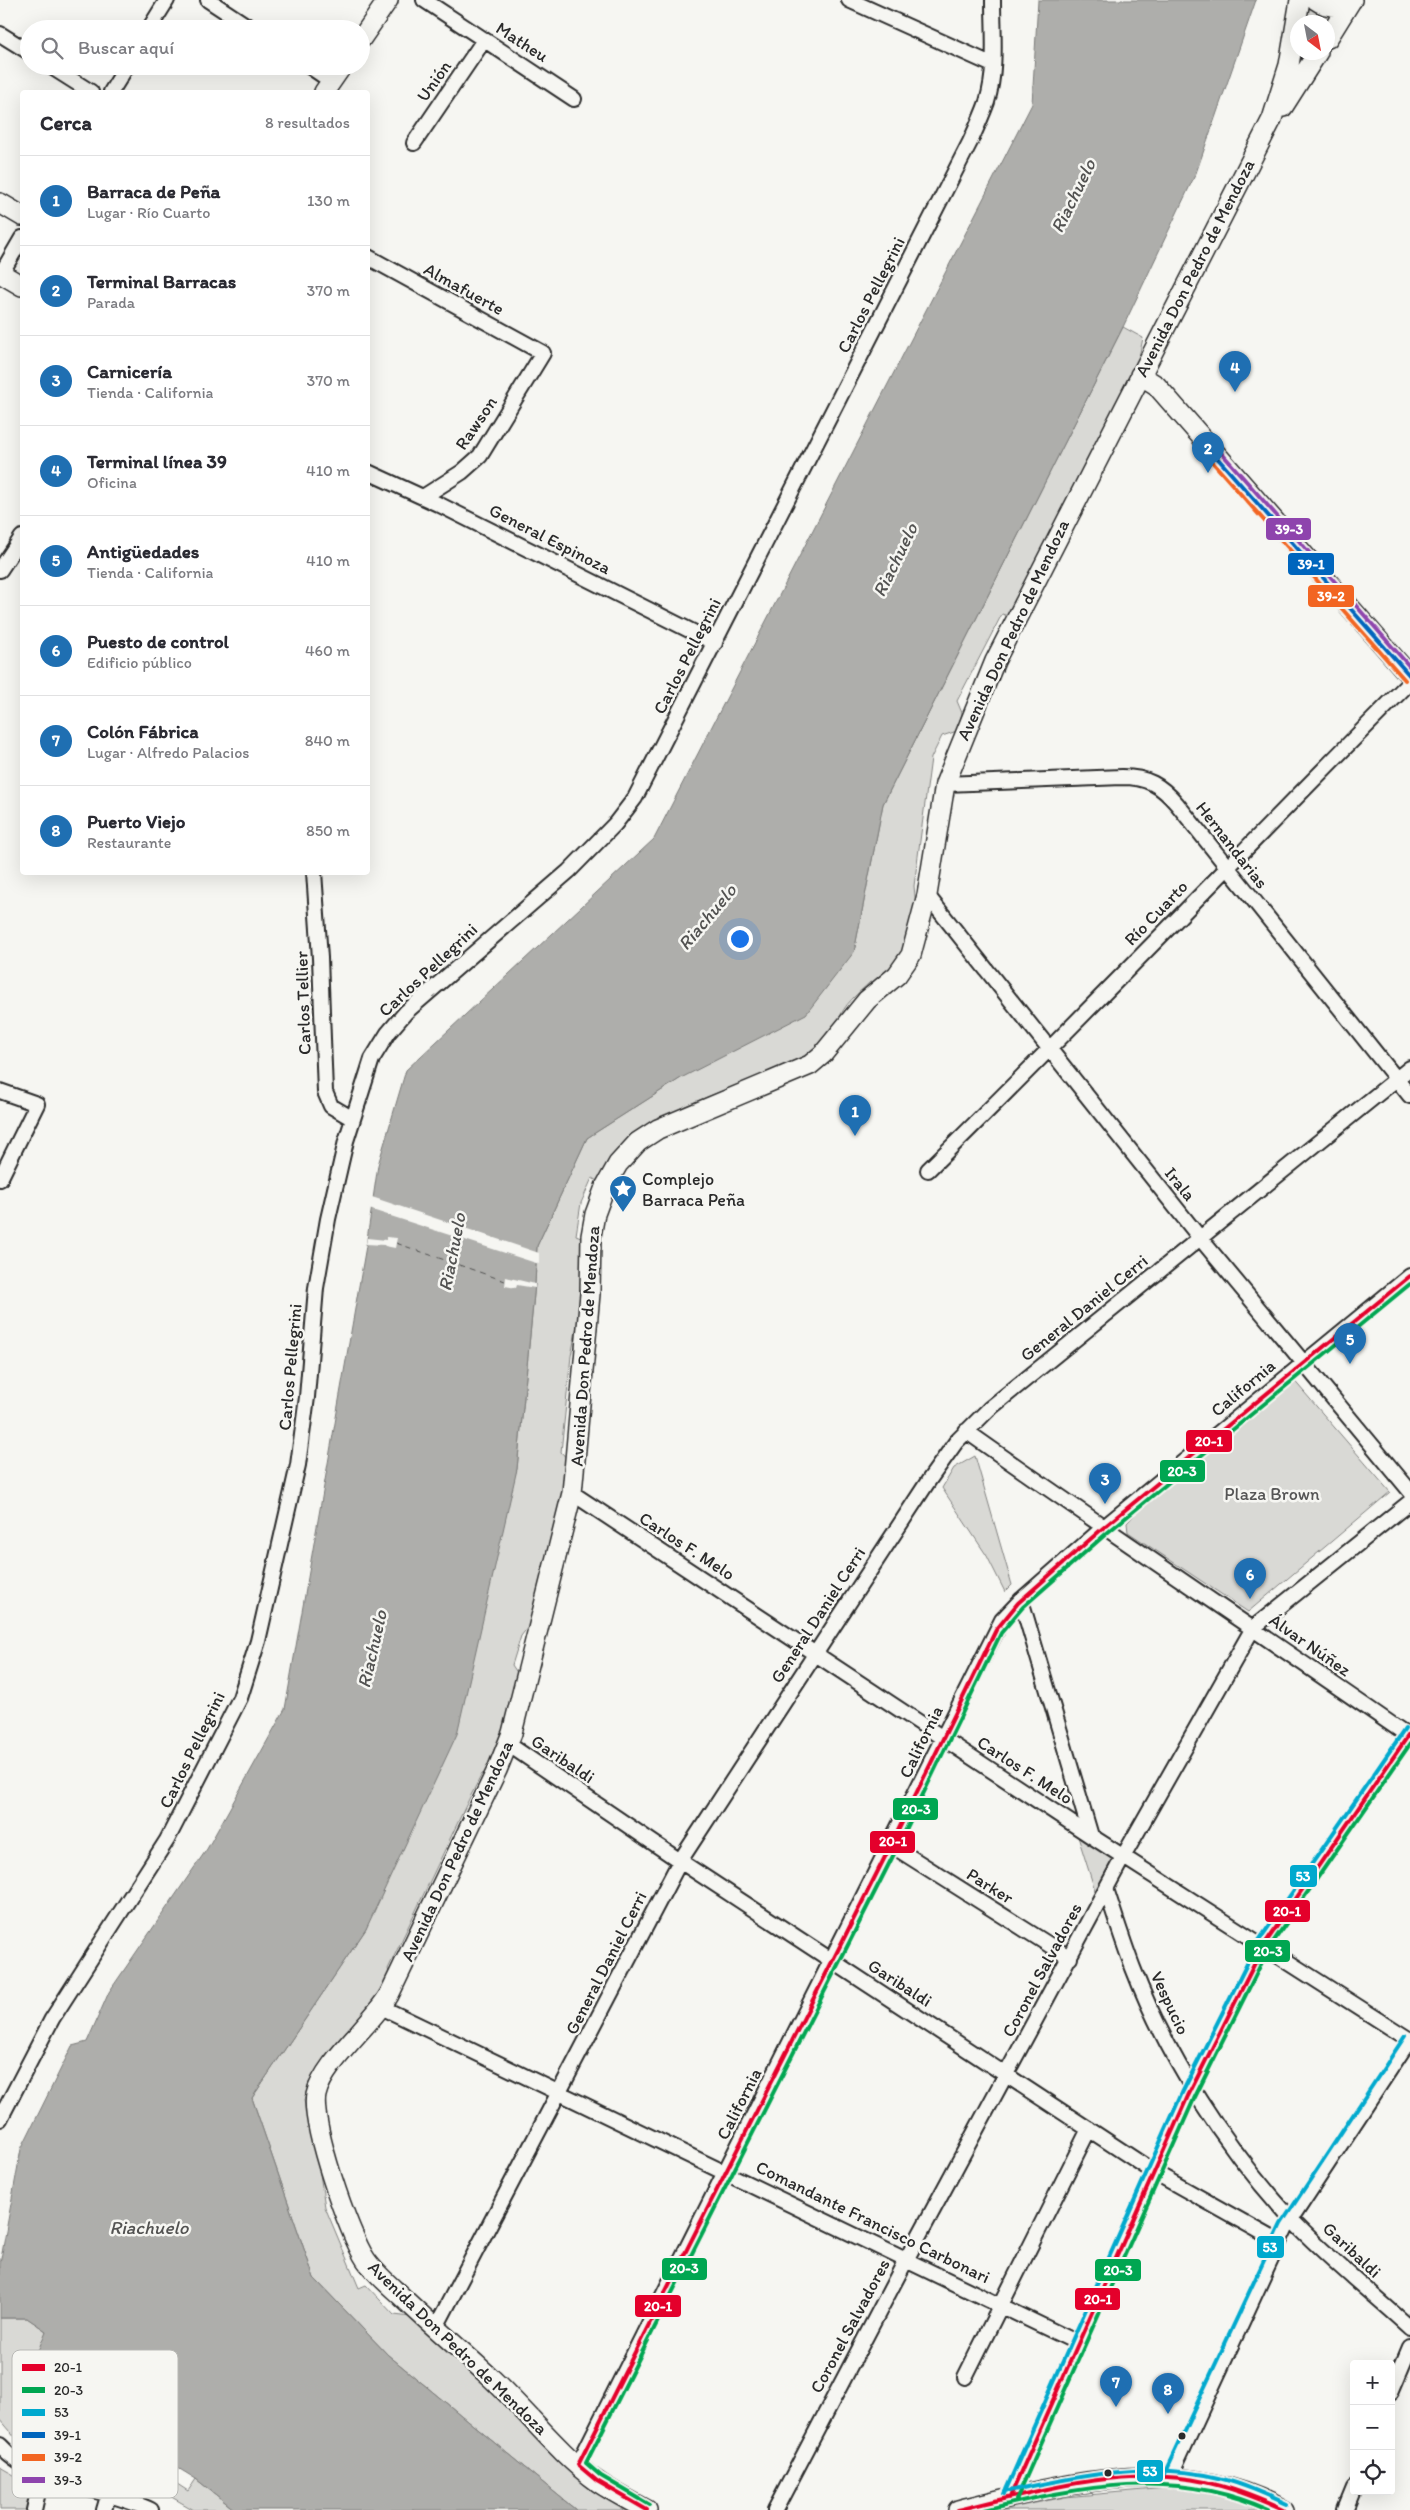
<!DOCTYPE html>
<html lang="es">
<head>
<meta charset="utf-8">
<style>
	body { margin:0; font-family:Itim,sans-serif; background:#f7f7f7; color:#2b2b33 }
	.controls { position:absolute; right:15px; bottom:15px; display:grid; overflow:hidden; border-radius:5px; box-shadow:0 5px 20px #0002 }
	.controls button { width:45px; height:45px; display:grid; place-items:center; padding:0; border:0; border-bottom:1px solid #e1e1e2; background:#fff; color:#2b2b33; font:25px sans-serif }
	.compass { position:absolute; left:1290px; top:15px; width:45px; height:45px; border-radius:50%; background:#fff; box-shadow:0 5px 20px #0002; rotate:148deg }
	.you { position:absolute; left:739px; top:938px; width:18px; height:18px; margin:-12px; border:4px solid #fff; border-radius:50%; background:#1a73e8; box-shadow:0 0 0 8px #1a73e833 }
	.badge { display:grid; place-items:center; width:32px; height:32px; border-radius:50%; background:#1f6fb2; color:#fff; font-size:16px; font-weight:700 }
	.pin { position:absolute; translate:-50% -41px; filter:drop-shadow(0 1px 2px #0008) }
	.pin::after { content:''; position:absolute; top:26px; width:18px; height:15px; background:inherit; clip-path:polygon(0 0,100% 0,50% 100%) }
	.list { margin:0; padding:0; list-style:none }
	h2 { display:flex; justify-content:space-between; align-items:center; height:65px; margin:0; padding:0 20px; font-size:21px }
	h2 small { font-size:16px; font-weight:400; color:#7c7c81 }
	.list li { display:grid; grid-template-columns:32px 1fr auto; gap:15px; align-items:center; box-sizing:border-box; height:90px; padding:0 20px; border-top:1px solid #e1e1e2 }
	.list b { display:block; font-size:19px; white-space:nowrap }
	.list p { margin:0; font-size:16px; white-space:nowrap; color:#7c7c81 }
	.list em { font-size:16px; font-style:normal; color:#7c7c81 }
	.icon { flex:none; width:28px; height:28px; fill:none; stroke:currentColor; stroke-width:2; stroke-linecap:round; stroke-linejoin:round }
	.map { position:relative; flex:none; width:1410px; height:2510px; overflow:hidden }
	.search { position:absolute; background:#fff; box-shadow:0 5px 20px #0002; left:20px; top:20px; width:350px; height:55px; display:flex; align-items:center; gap:12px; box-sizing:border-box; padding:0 18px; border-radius:28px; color:#7c7c81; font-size:19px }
	.panel { position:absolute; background:#fff; box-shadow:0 5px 20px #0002; left:20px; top:90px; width:350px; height:785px; border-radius:5px }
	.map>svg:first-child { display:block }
	.green { fill:#d9d9d5; stroke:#828280 }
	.water { fill:#aeaeab; stroke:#7a7a78 }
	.pier { fill:#f6f6f2 }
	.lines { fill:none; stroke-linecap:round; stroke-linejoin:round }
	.ferry { stroke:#525251; stroke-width:1; stroke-dasharray:6 5; stroke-linecap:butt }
	.street-casing { stroke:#2b2b2b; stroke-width:18 }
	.secondary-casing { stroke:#2b2b2b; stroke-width:22 }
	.street { stroke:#f6f6f2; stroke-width:14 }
	.secondary { stroke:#f6f6f2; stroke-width:19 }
	.bus-1-casing { stroke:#f6f6f2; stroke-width:8 }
	.bus-2-casing { stroke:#f6f6f2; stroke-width:8 }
	.bus-3-casing { stroke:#f6f6f2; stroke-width:8 }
	.bus-4-casing { stroke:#f6f6f2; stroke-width:8 }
	.bus-5-casing { stroke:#f6f6f2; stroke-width:8 }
	.bus-6-casing { stroke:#f6f6f2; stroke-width:8 }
	.bus-1 { stroke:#e4002b; stroke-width:4 }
	.bus-2 { stroke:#00a651; stroke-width:4 }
	.bus-3 { stroke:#00a9ce; stroke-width:4 }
	.bus-4 { stroke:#0065bd; stroke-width:4 }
	.bus-5 { stroke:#f26522; stroke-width:4 }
	.bus-6 { stroke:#8e44ad; stroke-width:4 }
	.bus-dot { fill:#2b2b2b; stroke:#f6f6f2; stroke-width:2 }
	.labels { text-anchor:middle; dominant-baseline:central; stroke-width:5; stroke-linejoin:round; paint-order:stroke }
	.street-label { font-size:18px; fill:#2b2b2b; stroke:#f6f6f2 }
	.poi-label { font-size:18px; fill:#2b2b2b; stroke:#f6f6f2; text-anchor:start }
	.park-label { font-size:18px; fill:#565656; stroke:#f6f6f2 }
	.water-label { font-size:19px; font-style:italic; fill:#525251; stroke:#f6f6f2 }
	.key { fill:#f6f6f2; stroke:#b9b9b6; stroke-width:1 }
	.key-label { font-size:14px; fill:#2b2b2b }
	.line-badge { stroke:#f6f6f2; stroke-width:2 }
	.badge-label { font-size:14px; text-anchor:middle; font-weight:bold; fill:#fff }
</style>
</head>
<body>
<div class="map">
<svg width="1410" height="2510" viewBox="0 0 1410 2510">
	<rect width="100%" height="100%" fill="#f6f6f2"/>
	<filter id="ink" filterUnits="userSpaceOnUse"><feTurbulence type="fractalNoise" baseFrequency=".02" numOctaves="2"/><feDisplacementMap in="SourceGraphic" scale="10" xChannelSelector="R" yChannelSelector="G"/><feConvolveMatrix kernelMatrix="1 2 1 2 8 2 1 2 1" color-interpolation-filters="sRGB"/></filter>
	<g filter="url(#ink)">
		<path class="green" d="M 1305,0 L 1342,9 L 1328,22 L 1301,22 Z
			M 1123,327 L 1143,338 L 1138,362 L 1008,616 L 1002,614 L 957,701 L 962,713 L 957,731 L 942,736 L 931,758 L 914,886 L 917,917 L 909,946 L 893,971 L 875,986 L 870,982 C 859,993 842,1005 839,1021 L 808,1056 L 685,1106 L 654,1125 L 599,1182 L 592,1178 L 581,1203 L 576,1235 L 581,1237 L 581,1305 L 571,1356 L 561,1452 L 569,1461 L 564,1499 L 532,1622 L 521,1636 L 512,1665 L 518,1674 L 492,1770 L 482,1774 L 469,1799 L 388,1969 L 391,1979 L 374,2004 L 309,2082 L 304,2100 L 307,2119 L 315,2141 L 325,2207 L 359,2288 L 366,2285 L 394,2315 L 411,2317 L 460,2359 L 591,2486 L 627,2510 L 576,2510 L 388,2355 L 314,2278 L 252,2098 L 366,1929 L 517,1469 L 535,1284 L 537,1246 L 587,1138 L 681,1078 L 854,952 L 883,804 Z
			M 1292,1378 L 1390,1492 L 1248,1612 L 1128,1532 L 1127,1523 L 1140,1509 Z
			M 975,1456 L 1012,1585 L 1005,1592 L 987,1556 L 942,1488 L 954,1468 Z
			M 1074,1824 L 1123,1857 L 1099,1903 Z
			M 0,2318 L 27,2318 L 46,2331 L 39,2399 L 64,2422 L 59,2434 L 73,2440 L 107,2362 L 114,2370 L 112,2392 L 98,2413 L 113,2428 L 131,2438 L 123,2449 L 188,2491 L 196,2479 L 235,2510 L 194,2510 L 168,2495 L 137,2483 L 54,2457 L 33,2449 L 16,2438 L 0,2419 Z
			M 0,2467 L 33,2486 L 26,2510 L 0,2510 Z
			M 1178,2487 L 1250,2501 L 1263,2510 L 1001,2510 L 1065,2497 Z"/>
		<path class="water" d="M 1038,0 L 1256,0 L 1196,173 L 1123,327 L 883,804 L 854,952 L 806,1014 L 681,1078 L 587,1138 L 537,1246 L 535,1284 L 517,1469 L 457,1734 L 366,1929 L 252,2098 L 314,2278 L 388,2355 L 576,2510 L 235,2510 L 196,2479 L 113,2428 L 98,2413 L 112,2391 L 114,2371 L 107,2362 L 93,2356 L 64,2422 L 39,2399 L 27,2378 L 46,2331 L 27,2318 L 0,2318 L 0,2264 L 21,2149 L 72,2046 L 87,2042 L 109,1992 L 207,1849 L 285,1709 L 366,1246 L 378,1165 L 406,1070 L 654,839 L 1032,104 Z"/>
		<path class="pier" d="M 372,1197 L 539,1253 L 539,1264 L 369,1209 Z
			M 386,1237 L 397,1238 L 395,1248 L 385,1246 L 384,1245 L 366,1244 L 367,1238 L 386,1240 Z
			M 506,1277 L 535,1284 L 535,1288 L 517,1285 L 516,1288 L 505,1286 Z"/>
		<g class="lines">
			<path class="ferry" d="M 396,1243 L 505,1281"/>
			<defs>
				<path id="street" d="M 208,0 L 252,29
					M 424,0 L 574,99
					M 849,0 L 993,65
					M 149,29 L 167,0
					M 0,34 L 29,52
					M 50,66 L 91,92
					M 309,66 L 331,81
					M 111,92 L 127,66
					M 414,143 L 484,40
					M 368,257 L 543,353 L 480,456 L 462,472 L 423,497
					M 1,274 L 22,238
					M 368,472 L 440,505 L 715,643
					M 0,570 L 22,537
					M 945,784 L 1122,777 C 1147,777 1161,785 1177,804 L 1410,1096
					M 314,872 L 320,958 L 325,1092 L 331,1106 L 353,1119
					M 927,895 L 1200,1238 L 1410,1491
					M 0,1091 L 37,1104 L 0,1179
					M 928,1170 C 1091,1010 1249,844 1410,682
					M 966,1431 C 1113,1535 1262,1634 1410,1737
					M 572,1493 L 1091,1836 L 1410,2040
					M 1021,1600 L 1091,1836
					M 508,1744 L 680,1861 L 1154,2172 L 1279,2242
					M 891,1845 L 1070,1958
					M 1106,1889 C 1115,1916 1123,1942 1133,1968 C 1168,2059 1224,2145 1290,2218 C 1326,2257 1371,2292 1410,2328
					M 381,2007 L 1078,2343
					M 0,2119 L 52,2019 L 167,1840 L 240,1698 L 258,1641 L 298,1465 L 307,1397 L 316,1288 L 328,1219 L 346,1141 L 372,1059 L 388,1033 L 406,1012 L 569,871 L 615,824 L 635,798 L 970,142 C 976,129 982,116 987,102 C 997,69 993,34 993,0
					M 435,2329 L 680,1861 L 929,1480 L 956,1442 L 989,1409 L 1410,1068
					M 965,2377 L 1089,2129
					M 1391,2392 L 1410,2347
					M 0,2445 C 33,2483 105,2488 151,2510
					M 578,2465 L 1002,1620 L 1021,1600 L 1103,1528 L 1410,1276
					M 1170,2477 L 1286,2227 L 1410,2039
					M 1010,2497 L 1188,2096 L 1264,1945 L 1410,1733
					M 34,2510 L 42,2474
					M 104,2510 L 109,2493
					M 775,2510 L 906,2260 L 1123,1857 L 1253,1628 L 1410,1502
					M 1345,2510 L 1354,2488"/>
				<path id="secondary" d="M 1316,0 C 1327,8 1341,8 1352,0
					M 1328,38 L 1351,1
					M 361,39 L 388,0
					M 324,92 L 342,66
					M 1283,107 L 1318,52
					M 0,203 L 22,216
					M 0,273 L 22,286
					M 1140,375 L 1156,385 L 1410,676
					M 647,2510 C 630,2501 613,2492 598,2482 C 559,2454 525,2409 489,2376 C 460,2349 429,2323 400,2295 C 388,2284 375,2273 366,2260 C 349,2235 310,2123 316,2095 C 323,2063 371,2025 389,1995 L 497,1770 L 512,1733 L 572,1493 L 590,1294 L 591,1236 L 595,1214 L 605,1187 L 618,1164 L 638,1142 L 658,1129 L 810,1065 L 823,1054 L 867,1000 L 897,975 L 911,955 L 927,895 L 945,784 L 995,661 L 1272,119 L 1289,65 L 1300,0
					M 958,2510 C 1067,2483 1180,2452 1284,2510"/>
			</defs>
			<use href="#street" class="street-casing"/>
			<use href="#secondary" class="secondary-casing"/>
			<use href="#street" class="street"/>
			<use href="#secondary" class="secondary"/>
			<defs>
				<path id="bus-1" d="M 1010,2497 L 1188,2096 L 1264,1945 L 1410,1733
					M 647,2510 L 597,2481 L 578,2465 L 891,1845 L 996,1630 L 1018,1603 L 1103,1528 L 1410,1276
					M 958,2510 C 1037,2491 1124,2465 1205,2482 C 1233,2488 1258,2498 1284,2510"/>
				<path id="bus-2" d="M 1016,2500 L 1194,2099 L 1269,1948 L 1410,1744
					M 650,2505 L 601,2476 L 586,2463 L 897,1848 L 1001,1633 L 1023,1607 L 1107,1533 L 1410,1284
					M 984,2510 C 1081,2486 1174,2467 1269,2510"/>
				<path id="bus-3" d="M 1164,2474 L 1281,2224 L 1405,2036
					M 1009,2491 C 1077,2476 1150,2461 1219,2478 C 1243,2484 1265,2494 1287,2504
					M 1004,2494 L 1182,2093 L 1258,1942 L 1405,1729"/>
				<path id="bus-4" d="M 1212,452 L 1410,676"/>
				<path id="bus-5" d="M 1207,456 L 1405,680"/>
				<path id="bus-6" d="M 1217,448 L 1410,667"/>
			</defs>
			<use href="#bus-1" class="bus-1-casing"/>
			<use href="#bus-2" class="bus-2-casing"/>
			<use href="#bus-3" class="bus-3-casing"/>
			<use href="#bus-4" class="bus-4-casing"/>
			<use href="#bus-5" class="bus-5-casing"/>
			<use href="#bus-6" class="bus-6-casing"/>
			<use href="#bus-1" class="bus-1"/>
			<use href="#bus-2" class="bus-2"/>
			<use href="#bus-3" class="bus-3"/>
			<use href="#bus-4" class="bus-4"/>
			<use href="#bus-5" class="bus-5"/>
			<use href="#bus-6" class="bus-6"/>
		</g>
	</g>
	<defs>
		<symbol id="sight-pin" viewBox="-11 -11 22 30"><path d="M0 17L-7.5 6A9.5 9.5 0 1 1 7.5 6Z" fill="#1f6fb2" stroke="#f6f6f2"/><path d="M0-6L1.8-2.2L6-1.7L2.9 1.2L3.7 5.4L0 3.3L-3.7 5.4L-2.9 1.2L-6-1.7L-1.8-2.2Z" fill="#fff"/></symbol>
	</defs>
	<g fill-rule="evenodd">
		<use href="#sight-pin" x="607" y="1173" width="32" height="43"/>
	</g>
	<g class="bus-dot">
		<circle cx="1182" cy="2436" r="4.5"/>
		<circle cx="1108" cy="2473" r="4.5"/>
	</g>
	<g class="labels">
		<g class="street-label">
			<text transform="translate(522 42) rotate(33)">Matheu</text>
			<text transform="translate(434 81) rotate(-55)">Unión</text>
			<text transform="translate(1195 268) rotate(-63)">Avenida Don Pedro de Mendoza</text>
			<text transform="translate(464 289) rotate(29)">Almafuerte</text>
			<text transform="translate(871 295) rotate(-63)">Carlos Pellegrini</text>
			<text transform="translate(476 423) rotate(-56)">Rawson</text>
			<text transform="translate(550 539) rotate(27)">General Espinoza</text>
			<text transform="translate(1013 630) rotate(-65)">Avenida Don Pedro de Mendoza</text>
			<text transform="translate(687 656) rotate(-63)">Carlos Pellegrini</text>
			<text transform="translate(1232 845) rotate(52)">Hernandarias</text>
			<text transform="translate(1156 913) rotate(-46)">Río Cuarto</text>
			<text transform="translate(428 970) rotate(-43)">Carlos Pellegrini</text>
			<text transform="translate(303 1003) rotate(-92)">Carlos Tellier</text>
			<text transform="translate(1180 1184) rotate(51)">Irala</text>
			<text transform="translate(1084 1308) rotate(-39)">General Daniel Cerri</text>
			<text transform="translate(585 1346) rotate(-86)">Avenida Don Pedro de Mendoza</text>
			<text transform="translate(290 1367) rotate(-85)">Carlos Pellegrini</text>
			<text transform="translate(1243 1388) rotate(-40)">California</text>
			<text transform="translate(687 1546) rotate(33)">Carlos F. Melo</text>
			<text transform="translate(818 1615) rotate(-57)">General Daniel Cerri</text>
			<text transform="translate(1310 1645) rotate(35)">Álvar Núñez</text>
			<text transform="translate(921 1742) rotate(-64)">California</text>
			<text transform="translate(192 1750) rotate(-64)">Carlos Pellegrini</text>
			<text transform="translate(563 1759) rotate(34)">Garibaldi</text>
			<text transform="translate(1025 1770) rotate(33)">Carlos F. Melo</text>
			<text transform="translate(457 1851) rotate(-65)">Avenida Don Pedro de Mendoza</text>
			<text transform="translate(990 1886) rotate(32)">Parker</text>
			<text transform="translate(606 1963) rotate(-63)">General Daniel Cerri</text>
			<text transform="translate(1042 1970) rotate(-62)">Coronel Salvadores</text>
			<text transform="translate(900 1983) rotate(33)">Garibaldi</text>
			<text transform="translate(1170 2003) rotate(65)">Vespucio</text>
			<text transform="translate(739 2104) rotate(-63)">California</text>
			<text transform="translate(873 2222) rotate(26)">Comandante Francisco Carbonari</text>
			<text transform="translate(1352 2250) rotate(43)">Garibaldi</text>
			<text transform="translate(850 2326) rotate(-62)">Coronel Salvadores</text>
			<text transform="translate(458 2348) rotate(44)">Avenida Don Pedro de Mendoza</text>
		</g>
		<g class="poi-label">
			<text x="642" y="1179">Complejo<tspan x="642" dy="21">Barraca Peña</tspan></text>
		</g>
		<g class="park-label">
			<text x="1272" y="1494">Plaza Brown</text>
		</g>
		<g class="water-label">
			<text transform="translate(1073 196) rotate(-64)">Riachuelo</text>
			<text transform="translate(895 560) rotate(-64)">Riachuelo</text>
			<text transform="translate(707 917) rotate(-50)">Riachuelo</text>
			<text transform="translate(452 1252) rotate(-79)">Riachuelo</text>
			<text transform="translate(372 1649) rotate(-77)">Riachuelo</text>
			<text x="149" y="2227">Riachuelo</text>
		</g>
	</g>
	<rect x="12" y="2350" width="166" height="148" rx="8" class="key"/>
	<rect x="22" y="2364" width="23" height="7" fill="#e4002b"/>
	<rect x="22" y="2387" width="23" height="6" fill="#00a651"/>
	<rect x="22" y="2409" width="23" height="7" fill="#00a9ce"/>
	<rect x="22" y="2432" width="23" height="6" fill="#0065bd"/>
	<rect x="22" y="2454" width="23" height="7" fill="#f26522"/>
	<rect x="22" y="2477" width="23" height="6" fill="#8e44ad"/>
	<g class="key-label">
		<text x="54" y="2372">20-1</text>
		<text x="54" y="2395">20-3</text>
		<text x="54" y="2417">53</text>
		<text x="54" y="2440">39-1</text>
		<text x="54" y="2462">39-2</text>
		<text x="54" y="2485">39-3</text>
	</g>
	<g class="line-badge">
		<rect x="1265" y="517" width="47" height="24" rx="5" fill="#8e44ad"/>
		<rect x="1287" y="552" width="48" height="24" rx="5" fill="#0065bd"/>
		<rect x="1307" y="584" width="48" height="24" rx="5" fill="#f26522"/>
		<rect x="1185" y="1429" width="48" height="24" rx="5" fill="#e4002b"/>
		<rect x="1159" y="1459" width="47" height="24" rx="5" fill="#00a651"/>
		<rect x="892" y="1797" width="47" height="24" rx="5" fill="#00a651"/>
		<rect x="869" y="1830" width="47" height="24" rx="5" fill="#e4002b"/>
		<rect x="1289" y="1864" width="29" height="24" rx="5" fill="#00a9ce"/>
		<rect x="1264" y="1899" width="47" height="24" rx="5" fill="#e4002b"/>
		<rect x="1244" y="1939" width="47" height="24" rx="5" fill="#00a651"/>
		<rect x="1256" y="2235" width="29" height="24" rx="5" fill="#00a9ce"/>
		<rect x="661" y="2257" width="47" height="24" rx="5" fill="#00a651"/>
		<rect x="1094" y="2258" width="48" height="24" rx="5" fill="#00a651"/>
		<rect x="1074" y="2287" width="47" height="24" rx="5" fill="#e4002b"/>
		<rect x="634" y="2294" width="48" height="24" rx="5" fill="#e4002b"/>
		<rect x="1136" y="2459" width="28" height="24" rx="5" fill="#00a9ce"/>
	</g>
	<g class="badge-label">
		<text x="1289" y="534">39-3</text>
		<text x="1311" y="569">39-1</text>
		<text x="1331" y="601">39-2</text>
		<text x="1209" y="1446">20-1</text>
		<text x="1182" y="1476">20-3</text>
		<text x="916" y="1814">20-3</text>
		<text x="893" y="1846">20-1</text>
		<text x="1303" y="1881">53</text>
		<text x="1287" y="1916">20-1</text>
		<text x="1268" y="1956">20-3</text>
		<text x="1270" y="2252">53</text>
		<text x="684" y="2273">20-3</text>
		<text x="1118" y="2275">20-3</text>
		<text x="1098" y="2304">20-1</text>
		<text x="658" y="2311">20-1</text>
		<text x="1150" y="2476">53</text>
	</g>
</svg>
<div class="controls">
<button>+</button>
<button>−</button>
<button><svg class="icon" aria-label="locate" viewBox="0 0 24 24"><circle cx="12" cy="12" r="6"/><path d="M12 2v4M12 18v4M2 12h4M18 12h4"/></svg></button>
</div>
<svg class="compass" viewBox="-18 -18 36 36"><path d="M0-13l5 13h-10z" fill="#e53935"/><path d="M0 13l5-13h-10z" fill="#7c7c81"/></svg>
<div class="you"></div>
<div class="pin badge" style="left:855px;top:1136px">1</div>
<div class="pin badge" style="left:1208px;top:473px">2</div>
<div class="pin badge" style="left:1105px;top:1504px">3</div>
<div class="pin badge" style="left:1235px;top:392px">4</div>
<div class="pin badge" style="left:1350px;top:1364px">5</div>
<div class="pin badge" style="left:1250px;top:1599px">6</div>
<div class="pin badge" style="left:1116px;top:2407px">7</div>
<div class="pin badge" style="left:1168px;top:2414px">8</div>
<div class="search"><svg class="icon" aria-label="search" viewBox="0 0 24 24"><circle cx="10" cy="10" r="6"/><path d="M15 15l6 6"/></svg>Buscar aquí</div>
<section class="panel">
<h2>Cerca<small>8 resultados</small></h2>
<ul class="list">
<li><span class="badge">1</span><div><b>Barraca de Peña</b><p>Lugar · Río Cuarto</p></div><em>130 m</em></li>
<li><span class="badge">2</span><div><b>Terminal Barracas</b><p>Parada</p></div><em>370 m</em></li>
<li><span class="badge">3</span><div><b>Carnicería</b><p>Tienda · California</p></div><em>370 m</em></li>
<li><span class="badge">4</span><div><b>Terminal línea 39</b><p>Oficina</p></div><em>410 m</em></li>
<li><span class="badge">5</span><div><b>Antigüedades</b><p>Tienda · California</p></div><em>410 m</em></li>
<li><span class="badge">6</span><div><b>Puesto de control</b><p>Edificio público</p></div><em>460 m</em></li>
<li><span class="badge">7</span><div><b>Colón Fábrica</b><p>Lugar · Alfredo Palacios</p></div><em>840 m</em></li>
<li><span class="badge">8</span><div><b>Puerto Viejo</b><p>Restaurante</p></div><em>850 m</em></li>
</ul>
</section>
</div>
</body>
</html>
